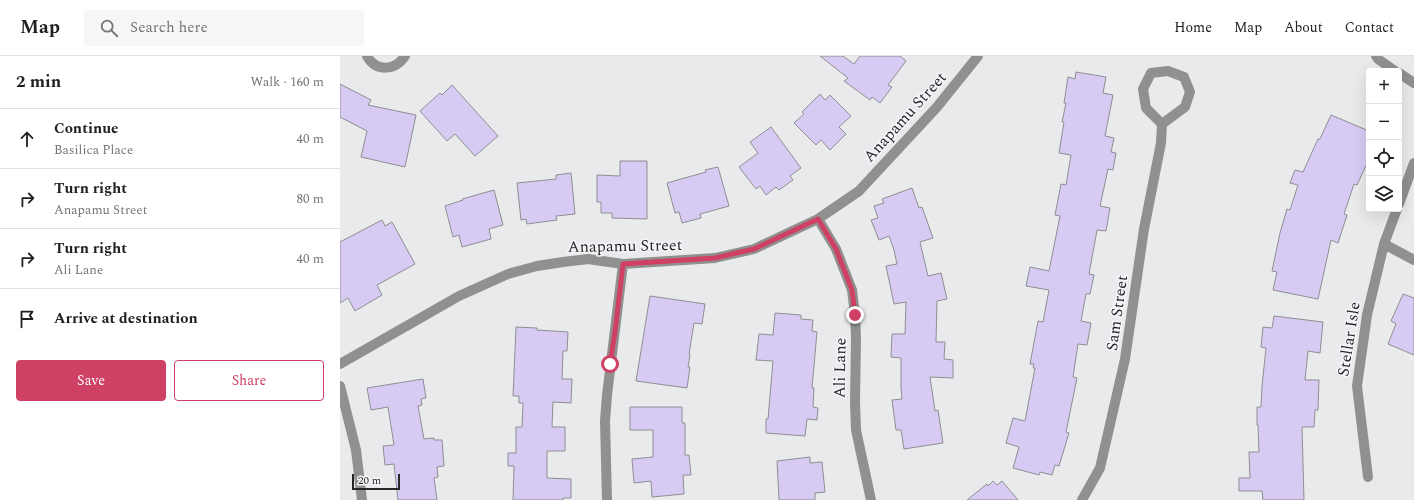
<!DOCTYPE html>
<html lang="en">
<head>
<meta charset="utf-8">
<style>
	body { margin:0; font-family:Spectral,serif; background:#f6f6f6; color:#202124 }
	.controls { position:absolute; right:12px; top:12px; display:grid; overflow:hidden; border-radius:4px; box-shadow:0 4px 16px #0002 }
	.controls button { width:36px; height:36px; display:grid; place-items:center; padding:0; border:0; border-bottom:1px solid #e0e0e0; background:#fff; color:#202124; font:20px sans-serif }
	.scale { position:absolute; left:12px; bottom:10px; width:48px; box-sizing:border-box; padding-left:4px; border:2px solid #272728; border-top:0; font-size:11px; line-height:14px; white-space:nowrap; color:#272728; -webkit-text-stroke:3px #f6f7fa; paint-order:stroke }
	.stop { position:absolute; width:12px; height:12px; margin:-9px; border:3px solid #cf4065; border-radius:50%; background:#fff }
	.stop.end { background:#cf4065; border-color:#fff; box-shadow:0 1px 4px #0008 }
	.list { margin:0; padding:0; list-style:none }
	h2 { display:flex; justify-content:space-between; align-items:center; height:52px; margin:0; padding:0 16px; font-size:17px }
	h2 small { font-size:13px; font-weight:400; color:#757577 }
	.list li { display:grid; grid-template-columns:26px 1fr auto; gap:12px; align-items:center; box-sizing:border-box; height:60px; padding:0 16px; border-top:1px solid #e0e0e0 }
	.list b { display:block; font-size:15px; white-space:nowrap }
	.list p { margin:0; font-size:13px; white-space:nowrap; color:#757577 }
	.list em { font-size:13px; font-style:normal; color:#757577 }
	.actions { display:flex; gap:8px; padding:12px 16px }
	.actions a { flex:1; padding:9px 0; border:1px solid #cf4065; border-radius:4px; text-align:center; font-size:14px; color:#cf4065 }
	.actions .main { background:#cf4065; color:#fff }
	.icon { flex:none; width:22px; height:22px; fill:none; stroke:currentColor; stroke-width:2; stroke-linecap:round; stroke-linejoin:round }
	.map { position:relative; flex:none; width:1074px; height:444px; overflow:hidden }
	header { display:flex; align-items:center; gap:24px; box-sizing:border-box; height:56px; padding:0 20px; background:#fff; border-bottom:1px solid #e0e0e0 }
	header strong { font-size:19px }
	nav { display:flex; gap:22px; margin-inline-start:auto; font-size:14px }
	.search { width:280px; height:36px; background:#f6f6f6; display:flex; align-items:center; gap:10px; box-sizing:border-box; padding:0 14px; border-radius:4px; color:#757577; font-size:15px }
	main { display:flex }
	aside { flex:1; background:#fff }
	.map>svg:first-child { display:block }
	.building { fill:#d7cbf4; stroke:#8f8e91 }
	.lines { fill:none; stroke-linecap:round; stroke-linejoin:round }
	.minor { stroke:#90908f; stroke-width:10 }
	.route { stroke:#cf4065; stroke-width:5 }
	.labels { text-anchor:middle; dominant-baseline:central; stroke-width:3; stroke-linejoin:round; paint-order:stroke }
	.street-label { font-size:16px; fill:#272728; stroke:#f6f7fa }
</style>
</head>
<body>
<header>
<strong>Map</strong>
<div class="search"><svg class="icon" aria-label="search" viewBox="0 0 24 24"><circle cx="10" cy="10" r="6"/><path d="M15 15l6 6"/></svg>Search here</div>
<nav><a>Home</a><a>Map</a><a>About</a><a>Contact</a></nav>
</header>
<main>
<aside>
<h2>2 min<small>Walk · 160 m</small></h2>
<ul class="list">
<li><svg class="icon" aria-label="ahead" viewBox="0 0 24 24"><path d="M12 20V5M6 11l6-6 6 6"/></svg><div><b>Continue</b><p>Basilica Place</p></div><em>40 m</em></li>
<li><svg class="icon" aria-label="right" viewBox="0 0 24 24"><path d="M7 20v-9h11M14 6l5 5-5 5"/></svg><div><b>Turn right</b><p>Anapamu Street</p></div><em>80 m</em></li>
<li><svg class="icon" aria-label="right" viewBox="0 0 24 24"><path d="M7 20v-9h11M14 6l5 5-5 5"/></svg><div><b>Turn right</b><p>Ali Lane</p></div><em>40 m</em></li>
<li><svg class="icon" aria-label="arrive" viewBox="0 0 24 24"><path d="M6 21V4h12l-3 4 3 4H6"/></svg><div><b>Arrive at destination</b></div></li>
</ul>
<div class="actions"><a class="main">Save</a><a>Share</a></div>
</aside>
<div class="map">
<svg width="1074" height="444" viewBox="0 0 1074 444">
	<rect width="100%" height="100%" fill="#e9eaec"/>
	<path class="building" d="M 480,0 L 503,0 L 514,8 L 520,0 L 560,0 L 566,5 L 548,29 L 552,31 L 540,47 L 532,41 L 530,44 L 504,25 L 508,22 Z
		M 736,16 L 766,21 L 763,37 L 773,39 L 765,80 L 774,82 L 771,96 L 776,97 L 773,114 L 768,113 L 760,150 L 770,152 L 766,175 L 757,174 L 749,218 L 754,219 L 750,238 L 746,238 L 741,265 L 751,267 L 747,289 L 738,288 L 733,321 L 737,322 L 726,376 L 729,377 L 719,410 L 715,409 L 712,419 L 700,416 L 699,419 L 673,412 L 679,391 L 666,387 L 673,362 L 685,365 L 695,312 L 693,312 L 694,308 L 690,308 L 698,265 L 703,266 L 709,234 L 686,230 L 690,211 L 709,215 L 720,160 L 715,159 L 721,128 L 726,129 L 731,99 L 719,97 L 724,66 L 722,66 L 726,47 L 724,47 L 728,21 L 735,23 Z
		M 0,28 L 31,44 L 28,49 L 76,59 L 65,111 L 21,101 L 27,75 L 0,61 Z
		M 112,29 L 158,80 L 135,100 L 115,78 L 107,85 L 80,55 L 100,37 L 102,39 Z
		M 480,38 L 485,44 L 490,39 L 511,60 L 499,71 L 506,78 L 490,94 L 481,84 L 476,89 L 454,67 L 464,58 L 462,56 Z
		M 991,59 L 1029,75 L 1029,103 L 1017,129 L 1014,128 L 1004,158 L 1007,159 L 998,187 L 991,184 L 978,243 L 933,234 L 937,216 L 932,215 L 940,177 L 947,153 L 950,154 L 958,129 L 950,127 L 955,114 L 963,116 L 978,83 L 980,83 Z
		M 431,71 L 461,112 L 450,120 L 453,124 L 439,134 L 436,131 L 426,139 L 420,130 L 416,133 L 399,111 L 418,97 L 410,86 Z
		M 280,105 L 307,105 L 307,163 L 272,162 L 272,157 L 261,157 L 261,146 L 257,146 L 257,119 L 280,120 Z
		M 378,111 L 389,150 L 360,158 L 361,162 L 342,167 L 339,156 L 335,157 L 327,127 L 366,116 L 365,114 Z
		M 231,117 L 235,158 L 216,160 L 217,164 L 187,168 L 186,163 L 181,164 L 177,127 L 216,123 L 216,119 Z
		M 572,132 L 579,152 L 582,151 L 593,182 L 580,186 L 588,220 L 601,217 L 607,243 L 597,245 L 596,286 L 605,286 L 604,303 L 613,304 L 613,322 L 590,321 L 595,355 L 598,354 L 603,387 L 564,393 L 561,374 L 556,374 L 552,344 L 562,343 L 561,332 L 561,302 L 551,301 L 552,278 L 565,278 L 566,246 L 554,248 L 546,210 L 557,208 L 554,194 L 549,180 L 539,184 L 531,164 L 538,162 L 534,150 L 544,147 L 542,143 Z
		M 154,134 L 163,169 L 149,173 L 151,183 L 122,191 L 119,179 L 113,181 L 105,150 L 123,144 L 122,143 Z
		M 42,164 L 45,170 L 52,166 L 75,208 L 37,229 L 42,239 L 15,255 L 8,242 L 0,247 L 0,186 Z
		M 1063,238 L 1074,242 L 1074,299 L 1048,288 L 1056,268 L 1051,265 Z
		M 310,240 L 365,248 L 362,268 L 354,267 L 349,298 L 350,299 L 348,311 L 350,311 L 347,332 L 296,325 Z
		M 435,257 L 461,259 L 461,263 L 473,264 L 472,275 L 477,276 L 472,332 L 474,332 L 473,351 L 478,352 L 477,364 L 467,363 L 465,380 L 426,377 L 426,363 L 428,363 L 433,305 L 416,304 L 419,278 L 433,279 Z
		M 934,260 L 983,266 L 980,297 L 968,295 L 965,324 L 979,324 L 978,354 L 975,354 L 974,371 L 962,371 L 964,444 L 923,444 L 922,435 L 899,435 L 899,422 L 910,422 L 909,396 L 919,396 L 918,369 L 917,369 L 917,351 L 921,351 L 922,330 L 926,292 L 921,291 L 923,271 L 932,272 Z
		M 176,271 L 197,272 L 197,274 L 228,276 L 227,295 L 223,295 L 222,323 L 232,323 L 231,347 L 213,346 L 212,371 L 225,371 L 225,395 L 207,395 L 207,422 L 231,423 L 231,442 L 223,442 L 223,444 L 173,444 L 174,410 L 168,410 L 168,397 L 176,397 L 176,371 L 182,371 L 183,347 L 179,347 L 179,340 L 173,340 Z
		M 83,323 L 86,342 L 81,343 L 82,349 L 78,350 L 84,383 L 94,382 L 94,384 L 102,384 L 104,410 L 97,411 L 98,421 L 94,422 L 97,444 L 58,444 L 54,408 L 45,409 L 43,390 L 54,389 L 48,351 L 31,354 L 27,332 Z
		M 290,351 L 342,351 L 342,367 L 345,367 L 345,399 L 349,399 L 351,419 L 343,419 L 344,438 L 312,441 L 311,425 L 294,427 L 292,403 L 313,401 L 313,374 L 290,374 Z
		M 470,401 L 470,407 L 482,406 L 485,436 L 475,437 L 475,444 L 439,444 L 437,405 Z
		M 653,425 L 657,429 L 662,425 L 678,444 L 627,444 L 647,428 L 648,430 Z"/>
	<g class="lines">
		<path class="minor" d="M 27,0 C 36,16 55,15 65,0
			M 1036,0 L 1038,3 L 1055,15
			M 1059,17 L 1074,27
			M 1059,148 L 1074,107
			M 478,163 L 496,193 L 512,234 L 515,259 L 516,282 L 515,346 L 516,374 L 531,444
			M 1044,188 L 1074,204
			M 0,308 L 119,240 L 168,218 L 197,210 L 223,206 L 248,203 L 283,208 L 375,202 L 414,193 L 478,163 L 519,135 L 597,51 L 638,0
			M 0,330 L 16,394 L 22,444
			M 1028,421 L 1017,330 L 1027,259 L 1044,188 L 1057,153
			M 267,444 L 265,365 L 267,339 L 283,208
			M 742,444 L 760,412 L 785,303 L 804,173 L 821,87 L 822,68 L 806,52 L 803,33 L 811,17 L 828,15 L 844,21 L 850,36 L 845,51 L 822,68"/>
	</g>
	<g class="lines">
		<path class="route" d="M 270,308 L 275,276 L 283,208 L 375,202 L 414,193 L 478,163 L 496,193 L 512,234 L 515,259"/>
	</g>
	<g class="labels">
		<g class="street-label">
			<text transform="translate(565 61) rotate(-48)">Anapamu Street</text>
			<text transform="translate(285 190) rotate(-1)">Anapamu Street</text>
			<text transform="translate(777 257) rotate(-82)">Sam Street</text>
			<text transform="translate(1009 283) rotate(-81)">Stellar Isle</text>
			<text transform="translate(500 312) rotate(-89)">Ali Lane</text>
		</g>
	</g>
</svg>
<div class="controls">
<button>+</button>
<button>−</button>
<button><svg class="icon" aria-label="locate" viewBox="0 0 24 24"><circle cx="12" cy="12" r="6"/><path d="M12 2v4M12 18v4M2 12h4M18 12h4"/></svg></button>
<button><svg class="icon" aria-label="layers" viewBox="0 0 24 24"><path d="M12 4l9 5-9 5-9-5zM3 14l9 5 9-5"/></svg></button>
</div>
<div class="scale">20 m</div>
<div class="stop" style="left:270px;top:308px"></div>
<div class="stop end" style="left:515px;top:259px"></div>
</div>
</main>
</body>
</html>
